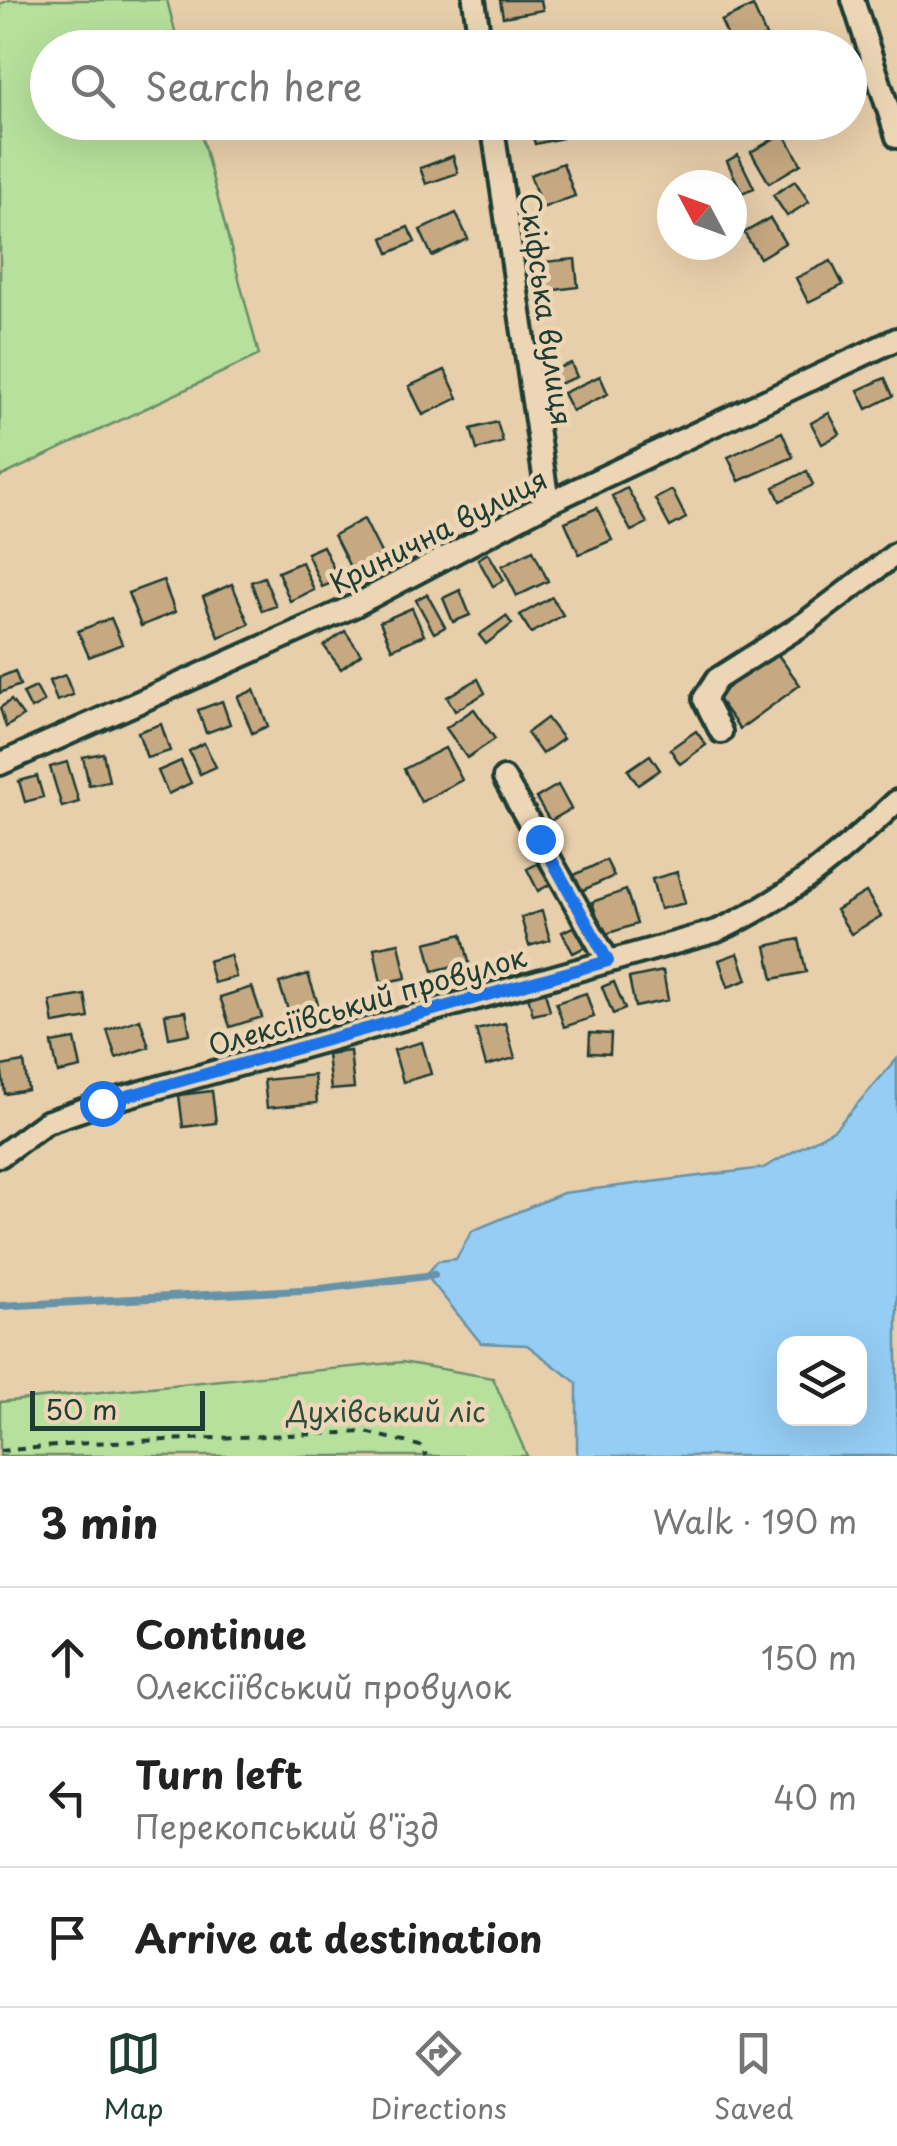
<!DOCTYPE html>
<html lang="en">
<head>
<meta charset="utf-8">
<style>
	body { margin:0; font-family:"Playpen Sans",sans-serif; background:#f6f6f6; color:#222 }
	.controls { position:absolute; right:30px; bottom:30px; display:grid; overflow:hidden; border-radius:20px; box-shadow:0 10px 40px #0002 }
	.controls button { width:90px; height:90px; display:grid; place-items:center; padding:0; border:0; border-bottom:2px solid #e0e0e0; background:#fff; color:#222; font:50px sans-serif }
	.compass { position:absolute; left:657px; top:170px; width:90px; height:90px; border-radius:50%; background:#fff; box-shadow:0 10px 40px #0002; rotate:311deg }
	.scale { position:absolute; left:30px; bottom:25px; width:175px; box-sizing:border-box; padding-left:10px; border:5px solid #1f3d34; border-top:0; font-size:28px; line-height:35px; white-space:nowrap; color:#1f3d34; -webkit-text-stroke:8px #ecd6b5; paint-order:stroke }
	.stop { position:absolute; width:30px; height:30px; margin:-22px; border:8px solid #1a73e8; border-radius:50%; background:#fff }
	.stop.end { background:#1a73e8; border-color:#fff; box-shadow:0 2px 10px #0008 }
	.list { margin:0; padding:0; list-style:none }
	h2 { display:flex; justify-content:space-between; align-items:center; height:130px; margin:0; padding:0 40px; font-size:42px }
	h2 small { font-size:32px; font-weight:400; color:#767676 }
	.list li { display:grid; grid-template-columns:65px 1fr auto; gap:30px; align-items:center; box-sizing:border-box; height:140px; padding:0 40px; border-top:2px solid #e0e0e0 }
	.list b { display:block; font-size:38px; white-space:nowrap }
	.list p { margin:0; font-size:32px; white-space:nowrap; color:#767676 }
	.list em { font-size:32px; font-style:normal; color:#767676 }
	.icon { flex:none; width:55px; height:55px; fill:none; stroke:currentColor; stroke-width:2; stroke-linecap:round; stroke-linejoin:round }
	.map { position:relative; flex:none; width:897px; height:1456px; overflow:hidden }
	.search { position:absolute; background:#fff; box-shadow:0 10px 40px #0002; left:30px; right:30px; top:30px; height:110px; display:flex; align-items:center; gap:25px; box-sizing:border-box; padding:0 35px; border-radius:55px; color:#767676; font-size:38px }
	.sheet { height:550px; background:#fff }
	nav { display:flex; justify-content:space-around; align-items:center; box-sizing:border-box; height:140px; border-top:2px solid #e0e0e0; background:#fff; font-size:28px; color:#767676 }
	nav a { display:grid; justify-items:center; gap:5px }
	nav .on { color:#1f3d34 }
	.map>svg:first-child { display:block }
	.green { fill:#b7e09c; stroke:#6b8e68; stroke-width:2.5 }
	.water { fill:#95cdf4; stroke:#6693a7; stroke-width:2.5; fill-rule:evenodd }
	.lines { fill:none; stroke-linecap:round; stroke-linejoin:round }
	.stream { stroke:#6693a7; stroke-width:8 }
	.building { fill:#c7a981; stroke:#1f3d34; stroke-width:2.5 }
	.minor-casing { stroke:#1f3d34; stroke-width:28 }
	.path { stroke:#1f3d34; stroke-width:4; stroke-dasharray:8 8; stroke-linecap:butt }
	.minor { stroke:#ecd6b5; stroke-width:20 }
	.route { stroke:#1a73e8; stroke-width:12 }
	.labels { text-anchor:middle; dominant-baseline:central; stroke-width:9; stroke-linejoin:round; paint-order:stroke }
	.street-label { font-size:28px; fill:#1f3d34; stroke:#ecd6b5 }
	.park-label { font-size:28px; fill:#2e4d3e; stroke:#ecd6b5 }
</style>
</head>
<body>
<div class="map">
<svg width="897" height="1456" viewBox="0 0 897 1456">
	<rect width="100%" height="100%" fill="#e8cfac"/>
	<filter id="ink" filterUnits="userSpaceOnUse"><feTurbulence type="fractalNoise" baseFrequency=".01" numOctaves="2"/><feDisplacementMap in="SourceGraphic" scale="20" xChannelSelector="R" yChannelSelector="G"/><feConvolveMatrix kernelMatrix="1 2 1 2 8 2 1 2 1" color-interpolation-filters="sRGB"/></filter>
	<g filter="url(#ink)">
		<path class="green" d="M 9,0 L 167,0 L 179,47 L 48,48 L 48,122 L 198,123 L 259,355 L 0,477 L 0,4 Z
			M 402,1362 L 493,1378 L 527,1456 L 0,1456 L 0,1402 Z"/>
		<path class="water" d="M 897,1059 L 897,1456 L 577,1456 L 577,1383 L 527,1345 L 481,1343 L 426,1275 L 438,1261 L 456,1259 L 472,1231 L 563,1193 L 763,1168 L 835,1129 ZM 784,1344 L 860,1344 L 860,1418 L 784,1418 Z"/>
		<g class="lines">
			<path class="stream" d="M 0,1306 L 320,1289 L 434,1275"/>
		</g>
		<path class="building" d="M 500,0 L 541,0 L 543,10 L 503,17 Z
			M 753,6 L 766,36 L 733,48 L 721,21 Z
			M 529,122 L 558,122 L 562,138 L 535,144 Z
			M 784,133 L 801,164 L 769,183 L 751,152 Z
			M 738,155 L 754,188 L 742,193 L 727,161 Z
			M 453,156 L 458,173 L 426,184 L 420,168 Z
			M 563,163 L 575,196 L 542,208 L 530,175 Z
			M 795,181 L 809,202 L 787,216 L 773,195 Z
			M 456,213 L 468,239 L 432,256 L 420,230 Z
			M 770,218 L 785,243 L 760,258 L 744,233 Z
			M 408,227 L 415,242 L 389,253 L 383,238 Z
			M 575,259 L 578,287 L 547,291 L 543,262 Z
			M 831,261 L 843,285 L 808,302 L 796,278 Z
			M 571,363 L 577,377 L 556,385 L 550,371 Z
			M 445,370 L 458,398 L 423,415 L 409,386 Z
			M 600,376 L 608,394 L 572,411 L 563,393 Z
			M 885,378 L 893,396 L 867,409 L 858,390 Z
			M 829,413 L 840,434 L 822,444 L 811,423 Z
			M 497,422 L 503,442 L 477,450 L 471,429 Z
			M 782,432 L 793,457 L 739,481 L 728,457 Z
			M 807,471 L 813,485 L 780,501 L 774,487 Z
			M 627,488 L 647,523 L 631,531 L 612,496 Z
			M 672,490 L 686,518 L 670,527 L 655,499 Z
			M 597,508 L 612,540 L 579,554 L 565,522 Z
			M 364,519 L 382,555 L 352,571 L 334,535 Z
			M 323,546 L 339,580 L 322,587 L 307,553 Z
			M 533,550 L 548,581 L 517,596 L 502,566 Z
			M 488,553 L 504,580 L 493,586 L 478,559 Z
			M 302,562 L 314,590 L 290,601 L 278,572 Z
			M 264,577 L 276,606 L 262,611 L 251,582 Z
			M 163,580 L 175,612 L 141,626 L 128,593 Z
			M 232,584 L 249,624 L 219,637 L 203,597 Z
			M 460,590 L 470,615 L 453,622 L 443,598 Z
			M 427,594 L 445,627 L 434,633 L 416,600 Z
			M 552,597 L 563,615 L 531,633 L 520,615 Z
			M 412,608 L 424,635 L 392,649 L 380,622 Z
			M 506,616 L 512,624 L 486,644 L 479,635 Z
			M 111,618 L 122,644 L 89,657 L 78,631 Z
			M 345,631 L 361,654 L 341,669 L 324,646 Z
			M 776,652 L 800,685 L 740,729 L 716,696 Z
			M 15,671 L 20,685 L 0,693 L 0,677 Z
			M 65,675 L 73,695 L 57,701 L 49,681 Z
			M 478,679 L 485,693 L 455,711 L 447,697 Z
			M 36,687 L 44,702 L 31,709 L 23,693 Z
			M 254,690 L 268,726 L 252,733 L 238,697 Z
			M 11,700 L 23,716 L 6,727 L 0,708 Z
			M 222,701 L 230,724 L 206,733 L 198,710 Z
			M 474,709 L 495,739 L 467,758 L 446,728 Z
			M 547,718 L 563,739 L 542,754 L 527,733 Z
			M 161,724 L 170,751 L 147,758 L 138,732 Z
			M 696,731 L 706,745 L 680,764 L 670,749 Z
			M 204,743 L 216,767 L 200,774 L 189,751 Z
			M 445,748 L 462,780 L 421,802 L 404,769 Z
			M 103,753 L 109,781 L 89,785 L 83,757 Z
			M 650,755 L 660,770 L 638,785 L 628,770 Z
			M 181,761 L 191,783 L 168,794 L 158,771 Z
			M 67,762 L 79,802 L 62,807 L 50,767 Z
			M 37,776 L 43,797 L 25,802 L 19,781 Z
			M 558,785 L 571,809 L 550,821 L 536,798 Z
			M 606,860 L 614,876 L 581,891 L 574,875 Z
			M 543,861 L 554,882 L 538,891 L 527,869 Z
			M 677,872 L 685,903 L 660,909 L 652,879 Z
			M 626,890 L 637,924 L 603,935 L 592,902 Z
			M 866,892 L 881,916 L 851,934 L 836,910 Z
			M 542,911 L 550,940 L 529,946 L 521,917 Z
			M 579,924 L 590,945 L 573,953 L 562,932 Z
			M 462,934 L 469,962 L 433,971 L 426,943 Z
			M 799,939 L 806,972 L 773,979 L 766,946 Z
			M 399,943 L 406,978 L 381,983 L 374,948 Z
			M 738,953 L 747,980 L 728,987 L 719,960 Z
			M 230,955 L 236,977 L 214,983 L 208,961 Z
			M 663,971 L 668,1000 L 635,1007 L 629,978 Z
			M 308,974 L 318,1004 L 289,1013 L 279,983 Z
			M 614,982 L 625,1009 L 613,1014 L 602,987 Z
			M 252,987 L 262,1017 L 230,1027 L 220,997 Z
			M 544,988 L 550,1011 L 533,1015 L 527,992 Z
			M 586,993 L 594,1017 L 564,1027 L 556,1003 Z
			M 85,995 L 89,1018 L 54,1024 L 50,1001 Z
			M 186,1011 L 190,1034 L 169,1038 L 165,1014 Z
			M 140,1019 L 149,1047 L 116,1058 L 107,1030 Z
			M 505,1023 L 515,1058 L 486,1066 L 476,1030 Z
			M 590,1033 L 611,1034 L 610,1054 L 589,1053 Z
			M 75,1039 L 81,1068 L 58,1073 L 52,1043 Z
			M 422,1042 L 431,1074 L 403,1082 L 394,1050 Z
			M 350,1051 L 354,1088 L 331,1090 L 327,1054 Z
			M 24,1062 L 28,1090 L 5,1094 L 1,1066 Z
			M 314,1075 L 317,1103 L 267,1108 L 264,1080 Z
			M 212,1091 L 216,1123 L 183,1127 L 179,1095 Z"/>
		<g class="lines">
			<defs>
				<path id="minor" d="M 474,0 L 481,48
					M 853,0 L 897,137
					M 492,122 L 548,503
					M 721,732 L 704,699 L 717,679 L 805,623 L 897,553
					M 0,764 L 354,606 L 548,503 L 897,339
					M 504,778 L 608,961
					M 0,1156 L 46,1122 L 103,1103 L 717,931 C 788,899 841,854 897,801"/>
			</defs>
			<use href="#minor" class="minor-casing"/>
			<path class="path" d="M 0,1451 L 89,1443 L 366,1432 L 424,1447 L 426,1456"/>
			<use href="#minor" class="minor"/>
		</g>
	</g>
	<g class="lines" filter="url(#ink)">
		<path class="route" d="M 102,1103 L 608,961 L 540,839"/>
	</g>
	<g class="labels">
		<g class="street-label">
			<text transform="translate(547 309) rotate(82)">Скіфська вулиця</text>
			<text transform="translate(438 530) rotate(-27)">Кринична вулиця</text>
			<text transform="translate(367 1000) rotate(-16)">Олексіївський провулок</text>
		</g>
		<g class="park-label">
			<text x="386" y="1410">Духівський ліс</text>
		</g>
	</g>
</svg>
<div class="controls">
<button><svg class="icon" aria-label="layers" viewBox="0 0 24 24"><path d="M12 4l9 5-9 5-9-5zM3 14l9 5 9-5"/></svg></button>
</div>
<svg class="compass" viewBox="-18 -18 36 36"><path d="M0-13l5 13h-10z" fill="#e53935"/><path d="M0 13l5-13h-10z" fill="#767676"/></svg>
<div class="scale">50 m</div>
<div class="stop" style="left:102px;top:1103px"></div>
<div class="stop end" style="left:540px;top:839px"></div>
<div class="search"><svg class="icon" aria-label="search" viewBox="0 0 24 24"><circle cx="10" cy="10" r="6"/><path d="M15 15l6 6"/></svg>Search here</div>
</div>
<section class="sheet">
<h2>3 min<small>Walk · 190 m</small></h2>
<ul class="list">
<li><svg class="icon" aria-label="ahead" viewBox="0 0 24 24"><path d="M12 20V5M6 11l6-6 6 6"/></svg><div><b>Continue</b><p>Олексіївський провулок</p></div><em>150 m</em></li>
<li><svg class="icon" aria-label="left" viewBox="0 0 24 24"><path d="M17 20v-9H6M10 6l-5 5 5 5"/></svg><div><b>Turn left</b><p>Перекопський в'їзд</p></div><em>40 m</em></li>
<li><svg class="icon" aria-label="arrive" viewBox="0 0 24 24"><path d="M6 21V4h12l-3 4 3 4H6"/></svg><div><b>Arrive at destination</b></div></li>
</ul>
</section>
<nav>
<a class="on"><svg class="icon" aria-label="map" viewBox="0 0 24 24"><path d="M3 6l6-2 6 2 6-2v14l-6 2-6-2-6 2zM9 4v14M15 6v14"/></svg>Map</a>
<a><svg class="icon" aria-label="directions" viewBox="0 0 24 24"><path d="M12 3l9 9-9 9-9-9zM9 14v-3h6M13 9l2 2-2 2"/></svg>Directions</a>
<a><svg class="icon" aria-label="saved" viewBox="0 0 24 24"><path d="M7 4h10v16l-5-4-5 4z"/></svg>Saved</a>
</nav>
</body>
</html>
